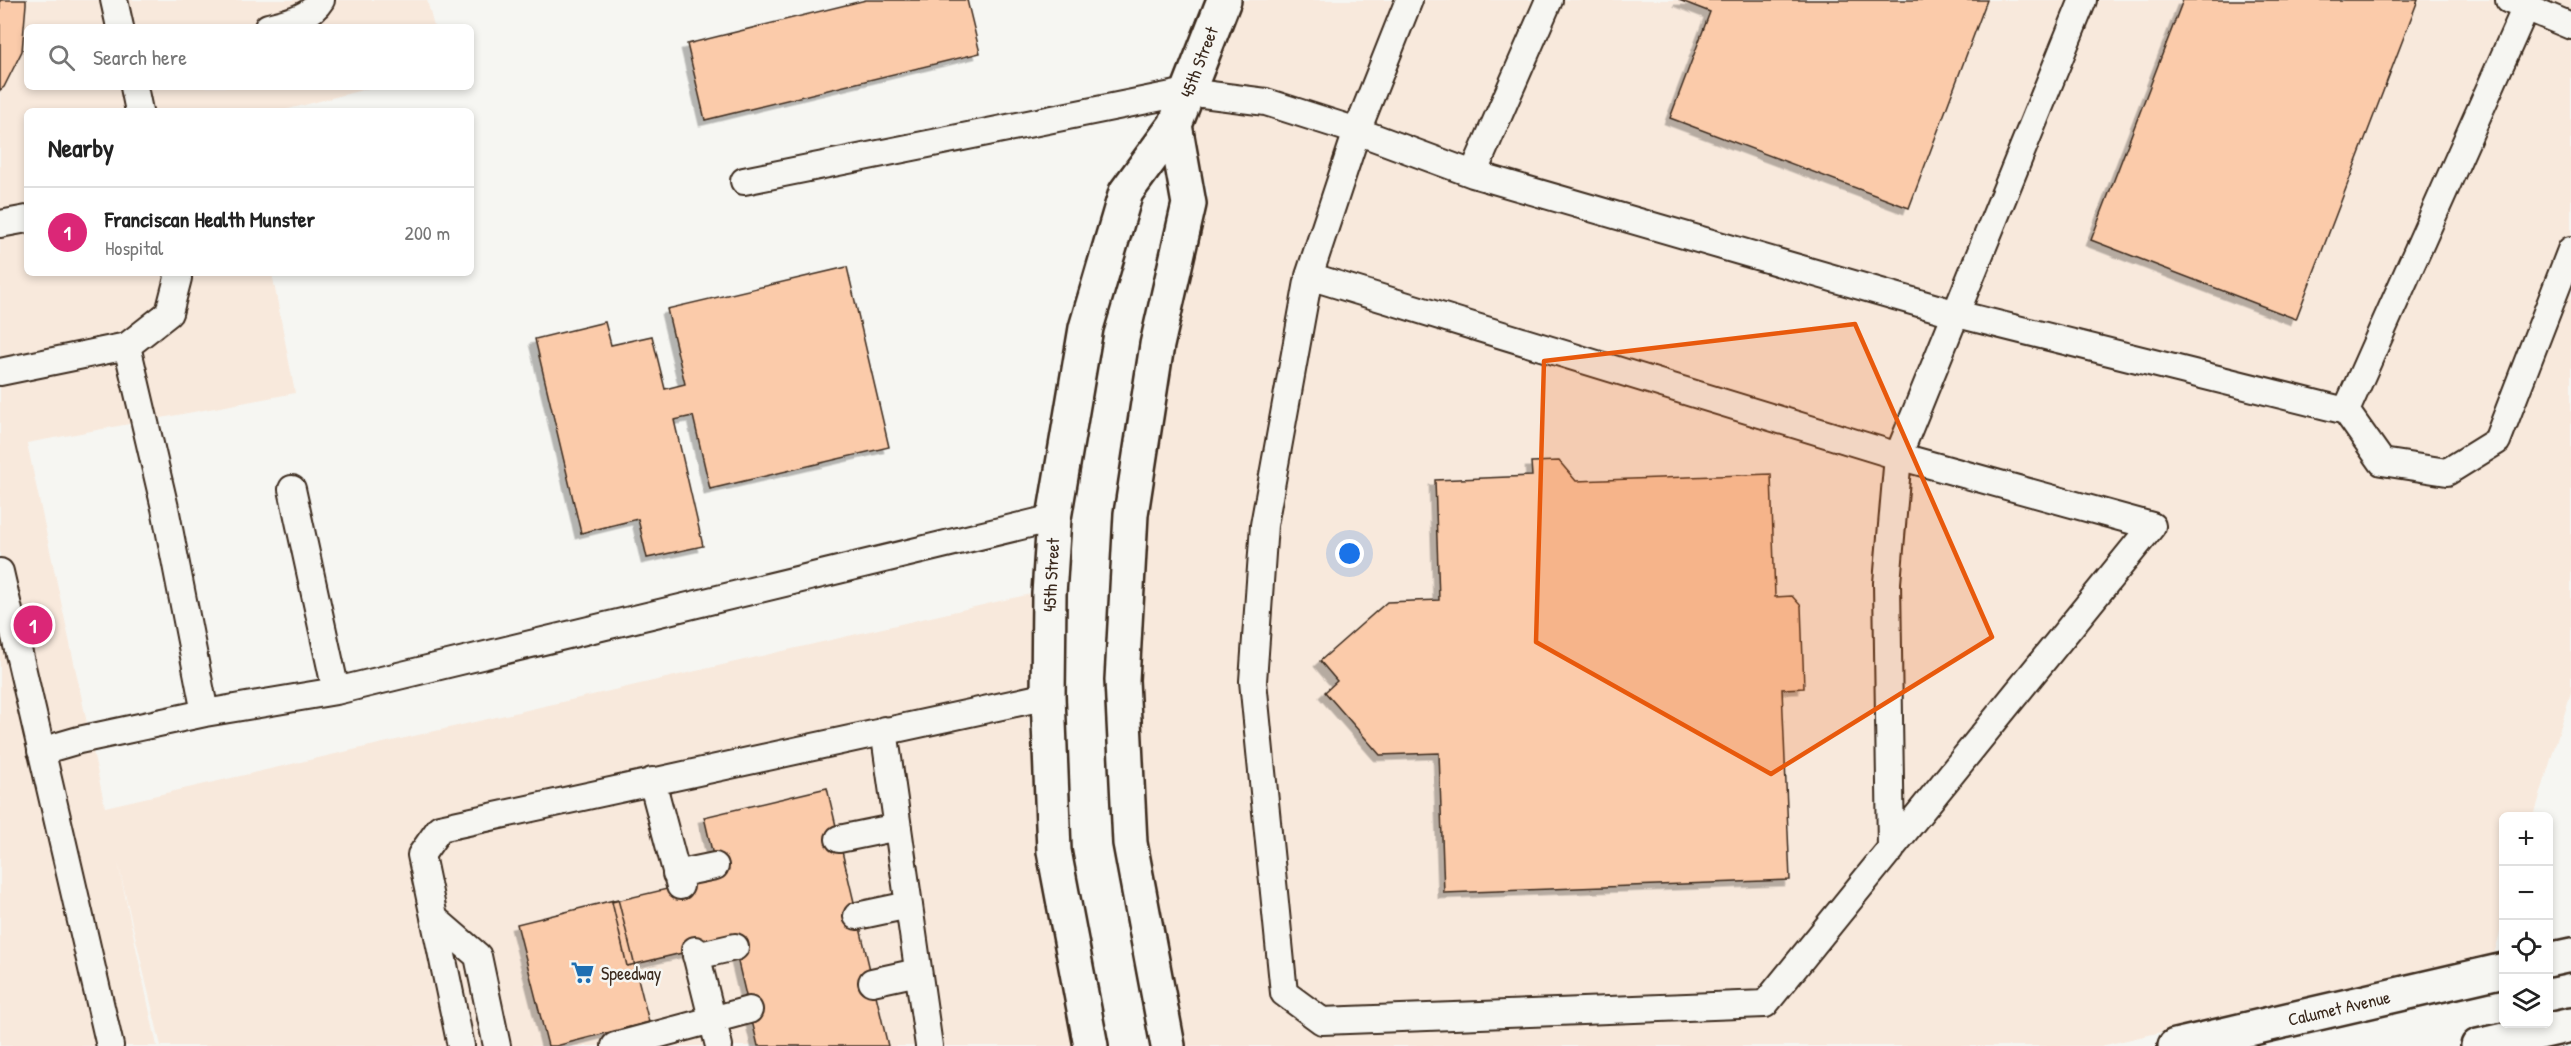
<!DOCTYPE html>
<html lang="en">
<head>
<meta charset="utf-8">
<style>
	body { margin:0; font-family:"Patrick Hand",sans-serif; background:#f6f6f6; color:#222 }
	.controls { position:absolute; right:18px; bottom:18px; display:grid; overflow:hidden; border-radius:9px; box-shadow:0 3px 9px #0003 }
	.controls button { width:54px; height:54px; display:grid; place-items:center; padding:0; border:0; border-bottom:2px solid #e0e0e0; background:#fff; color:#222; font:30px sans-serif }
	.you { position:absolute; left:1350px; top:554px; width:21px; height:21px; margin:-15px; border:4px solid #fff; border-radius:50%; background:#1a73e8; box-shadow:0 0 0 9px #1a73e833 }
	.badge { display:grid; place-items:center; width:39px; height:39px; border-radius:50%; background:#db2777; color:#fff; font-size:20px; font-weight:700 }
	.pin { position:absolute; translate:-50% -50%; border:3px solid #fff; box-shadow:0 2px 6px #0006 }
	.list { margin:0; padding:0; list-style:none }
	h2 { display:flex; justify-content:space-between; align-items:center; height:78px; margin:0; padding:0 24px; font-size:26px }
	h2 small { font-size:20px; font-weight:400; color:#767676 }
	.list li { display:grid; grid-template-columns:39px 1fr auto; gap:18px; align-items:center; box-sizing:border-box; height:90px; padding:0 24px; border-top:2px solid #e0e0e0 }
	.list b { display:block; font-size:22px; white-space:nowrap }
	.list p { margin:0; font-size:20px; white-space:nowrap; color:#767676 }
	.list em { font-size:20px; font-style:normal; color:#767676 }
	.icon { flex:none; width:33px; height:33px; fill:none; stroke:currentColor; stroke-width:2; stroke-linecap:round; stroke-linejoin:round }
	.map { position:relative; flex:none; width:2571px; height:1046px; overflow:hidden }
	.search { position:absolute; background:#fff; box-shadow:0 3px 9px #0003; left:24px; top:24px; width:450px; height:66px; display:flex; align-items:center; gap:15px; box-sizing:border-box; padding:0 21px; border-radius:9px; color:#767676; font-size:22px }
	.panel { position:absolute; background:#fff; box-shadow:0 3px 9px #0003; left:24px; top:108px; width:450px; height:168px; border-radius:9px }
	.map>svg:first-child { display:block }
	.built { fill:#f8e9dc }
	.building { fill:#fbcbaa; stroke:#3b2a1e; stroke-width:1.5; filter:url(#shadow) }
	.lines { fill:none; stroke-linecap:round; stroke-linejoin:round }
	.service-casing { stroke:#3b2a1e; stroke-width:30 }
	.secondary-casing { stroke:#3b2a1e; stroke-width:38 }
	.service { stroke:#f6f6f2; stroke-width:26 }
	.secondary { stroke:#f6f6f2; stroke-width:33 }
	.marked { fill:#e8590c; fill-opacity:0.2; stroke:#e8590c; stroke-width:4.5; stroke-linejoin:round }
	.labels { text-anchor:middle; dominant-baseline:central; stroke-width:5; stroke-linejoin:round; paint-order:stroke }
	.street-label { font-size:18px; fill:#3b2a1e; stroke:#f6f6f2 }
	.poi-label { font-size:18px; fill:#3b2a1e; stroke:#f6f6f2; text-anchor:start }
</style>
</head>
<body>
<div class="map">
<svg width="2571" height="1046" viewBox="0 0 2571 1046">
	<defs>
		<filter id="shadow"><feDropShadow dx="-5.5" dy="5.5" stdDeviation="0" flood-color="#0004"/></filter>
	</defs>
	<rect width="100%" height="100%" fill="#f6f6f2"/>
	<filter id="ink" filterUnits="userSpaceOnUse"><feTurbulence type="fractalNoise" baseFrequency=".0167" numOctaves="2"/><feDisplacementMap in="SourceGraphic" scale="12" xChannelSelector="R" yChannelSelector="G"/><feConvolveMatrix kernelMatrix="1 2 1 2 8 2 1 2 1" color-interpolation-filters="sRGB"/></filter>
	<g filter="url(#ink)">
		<path class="built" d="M 0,0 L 427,0 L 434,27 L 27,27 L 27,87 L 374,87 L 281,111 L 27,111 L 27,273 L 272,273 L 295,393 L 27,443 L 105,807 L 1035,593 L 1029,721 L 1044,889 L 1077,1046 L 161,1046 L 118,863 L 157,1046 L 0,1046 Z
			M 1240,0 L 2571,0 L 2571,692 L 2534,816 L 2504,816 L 2503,922 L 2494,955 L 2101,1046 L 1184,1046 L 1141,838 L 1141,574 L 1162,410 L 1209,194 L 1189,126 Z"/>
		<path class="building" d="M 0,0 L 26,0 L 26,4 L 22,51 L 4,87 L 0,90 Z
			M 866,0 L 967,0 L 980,53 L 705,120 L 687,44 Z
			M 1679,0 L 1987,0 L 1909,208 L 1670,118 L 1710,12 Z
			M 2183,0 L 2418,0 L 2296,319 L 2091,240 Z
			M 847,267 L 889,447 L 710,489 L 693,416 L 674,420 L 703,546 L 647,558 L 638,519 L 581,533 L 535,339 L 605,322 L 611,345 L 652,336 L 665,389 L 685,384 L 667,309 Z
			M 1559,461 L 1576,481 L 1771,474 L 1775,597 L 1792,596 L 1801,606 L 1804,688 L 1782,689 L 1790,880 L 1444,893 L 1439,753 L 1380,755 L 1325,692 L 1337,681 L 1320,661 L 1387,602 L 1439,600 L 1435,480 L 1532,476 L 1531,462 Z
			M 827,788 L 888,1046 L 758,1046 L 733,941 L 627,966 L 612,902 L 718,877 L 704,817 Z
			M 618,899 L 649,1022 L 556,1046 L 548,1046 L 517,924 Z"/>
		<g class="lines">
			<defs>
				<path id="service" d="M 114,0 L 120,27
					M 2509,0 L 2571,26
					M 268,27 C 287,22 310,18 321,0
					M 134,87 L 139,111
					M 1473,174 L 1549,0
					M 744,181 L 1187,92 L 1266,102 L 1357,131 L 1473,174 L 1957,314 L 2346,411 L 2382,462 L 2447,472 L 2497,441 L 2571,250
					M 0,224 L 27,219
					M 1309,276 L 1264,525 L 1253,681 L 1284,993 L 1322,1021 L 1765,1004 L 2152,526 L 1898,456 L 1309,276 L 1357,131 L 1409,0
					M 127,346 L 165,508 L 205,713 L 336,691 L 1054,518
					M 0,372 L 127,346 L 169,313 L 178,278 L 177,273
					M 2346,411 L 2526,7
					M 292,489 L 336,691
					M 0,572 L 110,1046
					M 884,730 L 929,1046
					M 41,751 L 79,740 L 205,713
					M 652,781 L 680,886
					M 839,839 L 898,827
					M 1891,850 L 1887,583 L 1898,456 L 2083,0
					M 676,874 L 715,866
					M 857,916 L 909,905
					M 434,918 L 478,956 L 497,1046
					M 695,950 L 719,1046
					M 696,956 L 735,947
					M 872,982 L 918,972
					M 461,1046 L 421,855 L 440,828 L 1048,696
					M 615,1046 L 749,1010"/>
				<path id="secondary" d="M 2548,960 L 2571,955
					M 1091,1046 L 1054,851 L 1048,696 L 1049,594 L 1054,518 L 1086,328 L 1126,192 L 1175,125 L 1224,0
					M 1168,1046 L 1130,843 L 1122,680 L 1131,514 L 1157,345 L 1189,204 L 1175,125
					M 2175,1046 L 2504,970
					M 2478,1046 L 2571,1025"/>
			</defs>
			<use href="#service" class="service-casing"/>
			<use href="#secondary" class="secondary-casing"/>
			<use href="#service" class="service"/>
			<use href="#secondary" class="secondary"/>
		</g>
	</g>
	<path class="marked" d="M 1855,324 L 1992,637 L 1771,774 L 1536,642 L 1544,361 Z"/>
	<defs>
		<symbol id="supermarket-bare" viewBox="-9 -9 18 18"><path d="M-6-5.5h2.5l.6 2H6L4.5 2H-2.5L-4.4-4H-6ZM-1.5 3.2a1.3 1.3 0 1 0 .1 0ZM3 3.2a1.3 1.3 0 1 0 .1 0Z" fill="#1f6fb2" stroke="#f6f6f2" stroke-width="2.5" paint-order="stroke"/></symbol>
	</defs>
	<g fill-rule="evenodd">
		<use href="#supermarket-bare" x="566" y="956" width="33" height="33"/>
	</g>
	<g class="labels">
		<g class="street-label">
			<text transform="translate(1199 62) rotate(-69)">45th Street</text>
			<text transform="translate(1051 575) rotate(-87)">45th Street</text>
			<text transform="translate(2339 1008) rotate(-13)">Calumet Avenue</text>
		</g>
		<g class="poi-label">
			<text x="601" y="973">Speedway</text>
		</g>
	</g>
</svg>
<div class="controls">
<button>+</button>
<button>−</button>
<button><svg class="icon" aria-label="locate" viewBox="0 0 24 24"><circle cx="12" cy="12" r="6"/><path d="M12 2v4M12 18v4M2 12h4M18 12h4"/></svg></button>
<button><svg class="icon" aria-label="layers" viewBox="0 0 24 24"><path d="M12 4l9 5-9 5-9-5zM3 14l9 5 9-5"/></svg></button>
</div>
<div class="you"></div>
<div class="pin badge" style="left:33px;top:625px">1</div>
<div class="search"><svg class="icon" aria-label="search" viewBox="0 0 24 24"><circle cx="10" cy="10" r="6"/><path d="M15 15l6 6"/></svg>Search here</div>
<section class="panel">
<h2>Nearby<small></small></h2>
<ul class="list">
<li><span class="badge">1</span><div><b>Franciscan Health Munster</b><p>Hospital</p></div><em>200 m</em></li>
</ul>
</section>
</div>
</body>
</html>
